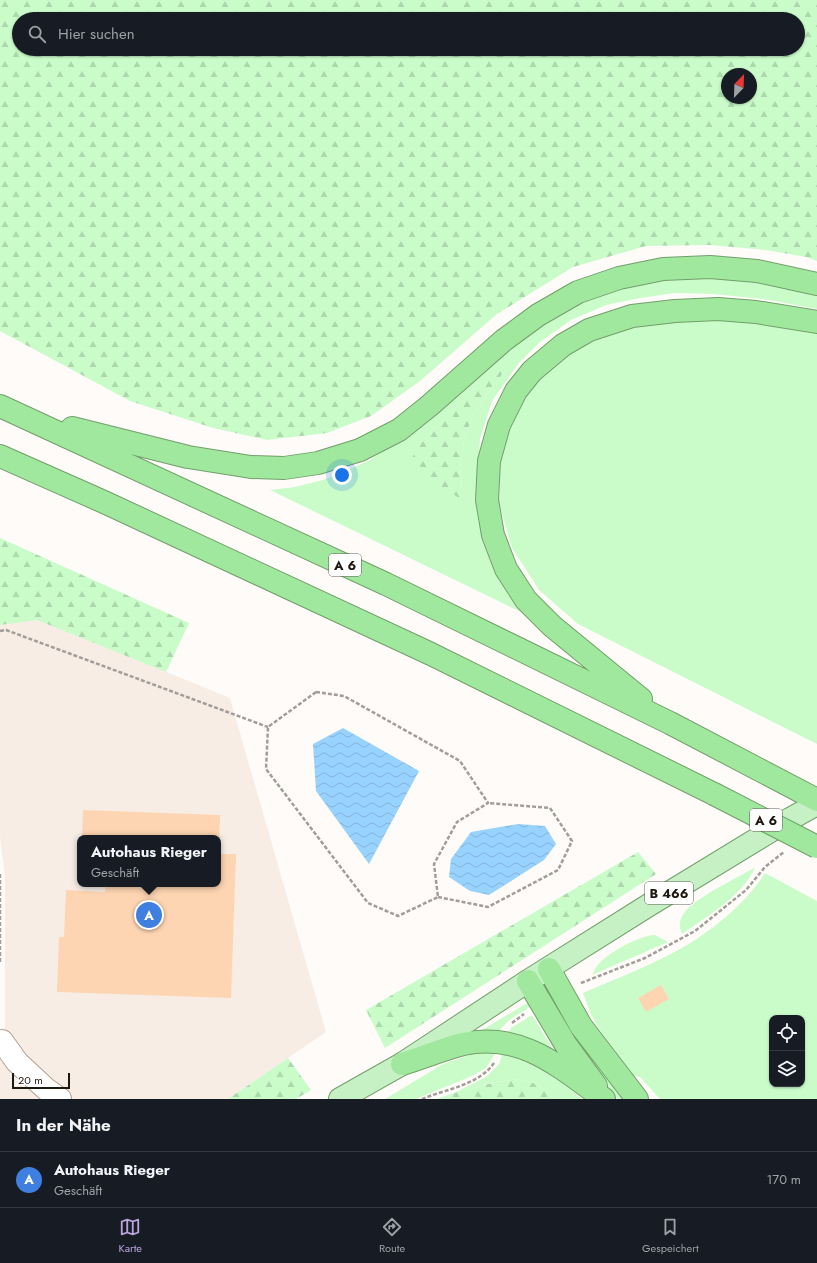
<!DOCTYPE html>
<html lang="de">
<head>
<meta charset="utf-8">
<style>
	body { margin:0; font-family:Jost,sans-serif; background:#20242c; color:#f1f3f6 }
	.controls { position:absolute; right:12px; bottom:12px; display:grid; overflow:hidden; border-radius:8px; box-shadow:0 1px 3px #0004 }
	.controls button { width:36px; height:36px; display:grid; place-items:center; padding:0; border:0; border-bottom:1px solid #363941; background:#171b24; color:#f1f3f6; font:20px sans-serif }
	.compass { position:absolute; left:721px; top:68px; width:36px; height:36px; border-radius:50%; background:#171b24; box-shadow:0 1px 3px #0004; rotate:23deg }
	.scale { position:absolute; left:12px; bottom:10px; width:58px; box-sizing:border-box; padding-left:4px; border:2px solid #1d1711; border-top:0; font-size:11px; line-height:14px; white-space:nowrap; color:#1d1711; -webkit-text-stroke:3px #fff; paint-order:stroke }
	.you { position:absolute; left:342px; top:475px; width:14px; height:14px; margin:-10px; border:3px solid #fff; border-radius:50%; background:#1a73e8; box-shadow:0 0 0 6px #1a73e833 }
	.badge { display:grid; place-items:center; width:26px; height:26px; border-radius:50%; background:#baa6dd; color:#fff; font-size:13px; font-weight:700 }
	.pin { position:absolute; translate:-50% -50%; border:2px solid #fff; box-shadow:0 1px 4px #0006 }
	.popup { position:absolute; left:77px; top:835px; width:144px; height:52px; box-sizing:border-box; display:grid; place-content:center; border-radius:8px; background:#171b24; filter:drop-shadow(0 1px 3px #0005); font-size:13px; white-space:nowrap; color:#9ea1a6 }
	.popup b { font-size:15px; color:#f1f3f6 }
	.popup::after { content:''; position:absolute; left:50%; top:100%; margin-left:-8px; border:8px solid transparent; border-top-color:#171b24 }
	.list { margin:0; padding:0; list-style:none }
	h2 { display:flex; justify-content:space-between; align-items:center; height:52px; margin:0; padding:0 16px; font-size:17px }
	h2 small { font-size:13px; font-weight:400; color:#9ea1a6 }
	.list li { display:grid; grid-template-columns:26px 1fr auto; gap:12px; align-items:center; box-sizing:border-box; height:56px; padding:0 16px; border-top:1px solid #363941 }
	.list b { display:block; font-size:15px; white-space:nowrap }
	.list p { margin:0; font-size:13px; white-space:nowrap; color:#9ea1a6 }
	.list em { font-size:13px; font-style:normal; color:#9ea1a6 }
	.icon { flex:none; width:22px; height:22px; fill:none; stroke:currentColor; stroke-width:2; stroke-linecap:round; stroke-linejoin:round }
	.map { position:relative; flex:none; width:817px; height:1099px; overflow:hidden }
	.search { position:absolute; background:#171b24; box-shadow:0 1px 3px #0004; left:12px; right:12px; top:12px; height:44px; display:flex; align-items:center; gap:10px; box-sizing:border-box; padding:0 14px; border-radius:22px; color:#9ea1a6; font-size:15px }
	.sheet { height:108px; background:#171b24 }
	nav { display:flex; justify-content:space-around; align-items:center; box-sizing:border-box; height:56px; border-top:1px solid #363941; background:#171b24; font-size:11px; color:#9ea1a6 }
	nav a { display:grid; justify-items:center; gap:2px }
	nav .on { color:#baa6dd }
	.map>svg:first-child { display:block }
	.built { fill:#f7ede5; fill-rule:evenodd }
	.green { fill:#cafcca; fill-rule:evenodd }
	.forest { fill:url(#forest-firs); fill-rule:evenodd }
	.water { fill:url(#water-waves) }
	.building { fill:#fed5b2 }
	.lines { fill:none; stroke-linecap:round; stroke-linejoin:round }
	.minor-casing { stroke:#b1a091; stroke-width:24 }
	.primary-casing { stroke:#729f6c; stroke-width:24 }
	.motorway-casing { stroke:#729f6c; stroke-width:24 }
	.path { stroke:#a29d99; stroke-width:2.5; stroke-dasharray:4 2; stroke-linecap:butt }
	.minor { stroke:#fff; stroke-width:22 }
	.primary { stroke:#c6f1c4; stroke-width:22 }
	.motorway { stroke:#a0e89d; stroke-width:22 }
	.motorway-bridge-casing { stroke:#729f6c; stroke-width:24; stroke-linecap:butt }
	.motorway-bridge { stroke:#a0e89d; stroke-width:22 }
	.labels { text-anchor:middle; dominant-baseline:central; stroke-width:3.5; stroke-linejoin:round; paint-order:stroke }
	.shield { fill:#fff; stroke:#615d58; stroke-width:1 }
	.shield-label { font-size:13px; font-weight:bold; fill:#1d1711 }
</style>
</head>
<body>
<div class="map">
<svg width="817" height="1099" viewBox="0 0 817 1099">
	<defs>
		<pattern id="forest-firs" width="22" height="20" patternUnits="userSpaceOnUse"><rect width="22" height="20" fill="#cafcca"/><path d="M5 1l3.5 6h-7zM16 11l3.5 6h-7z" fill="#add7ac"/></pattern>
		<pattern id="water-waves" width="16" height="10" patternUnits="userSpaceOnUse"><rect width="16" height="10" fill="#98d2ff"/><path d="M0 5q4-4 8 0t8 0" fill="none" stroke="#83b4da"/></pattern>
	</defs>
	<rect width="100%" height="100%" fill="#fffbf8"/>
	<path class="built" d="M 37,619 L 230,698 L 326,1032 L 228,1099 L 0,1099 L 0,1037 L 5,1028 L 5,877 L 0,836 L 0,625 ZM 80,838 L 218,838 L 218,884 L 80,884 Z"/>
	<path class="green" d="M 682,271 L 817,288 L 817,309 L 763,299 L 713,294 L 675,293 L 640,298 L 606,305 L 571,320 L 540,342 L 519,363 L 492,401 L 480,439 L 477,477 L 478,520 L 497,576 L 520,603 L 521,612 L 270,490 L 295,487 L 323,480 L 348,470 L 370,460 L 397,441 L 482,366 L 574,300 ZM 505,358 L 506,370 L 498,379 L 473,415 L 464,441 L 460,468 L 462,489 L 420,444 Z
		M 651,319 L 743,320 L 817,331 L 817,744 L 578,624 L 539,590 L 512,548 L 499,503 L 501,450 L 520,398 L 543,371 L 576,345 Z
		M 755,867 C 744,895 706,917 682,934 C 679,927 679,920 684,913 C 694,898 738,878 755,867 Z
		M 765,873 L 817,901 L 817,1099 L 660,1099 L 640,1077 L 634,1076 L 599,1029 L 590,1012 L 583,993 C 610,981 639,970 665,957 C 702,939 743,908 765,873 ZM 772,1018 L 802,1018 L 802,1084 L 772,1084 Z
		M 655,935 L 668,942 L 592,975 C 594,972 595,969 597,966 C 607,953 638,936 655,935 Z
		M 527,1003 L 530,1007 C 517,1015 504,1021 497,1035 L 472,1036 Z
		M 557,1005 L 628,1099 L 618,1099 L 601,1081 L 552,1006 Z
		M 532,1015 L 561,1062 L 505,1037 L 511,1028 Z
		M 496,1052 L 486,1068 L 472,1076 L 416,1099 L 385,1099 L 443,1064 L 476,1053 Z
		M 503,1053 L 519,1057 L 549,1071 L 582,1099 L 556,1099 L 537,1084 L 516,1079 L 490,1083 L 454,1093 L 486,1077 L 499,1064 Z"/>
	<path class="forest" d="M 0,0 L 817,0 L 817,261 L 806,257 L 766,250 L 709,245 L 646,246 L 573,267 L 497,314 L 420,381 L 371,416 L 327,433 L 267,440 L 213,428 L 130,401 L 0,331 ZM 19,19 L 798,19 L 798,49 L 19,49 ZM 727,74 L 751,74 L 751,98 L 727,98 Z
		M 505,357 L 508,365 L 506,370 L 498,379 L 473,415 L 464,441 L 460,468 L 462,489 L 459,498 L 415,469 L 412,458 L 420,444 Z
		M 0,538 L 189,623 L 166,672 L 37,620 L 0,625 Z
		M 638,852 L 656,874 L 385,1048 L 366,1010 Z
		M 288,1058 L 311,1090 L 296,1099 L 228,1099 Z
		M 516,1079 L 537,1084 L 556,1099 L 437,1099 C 463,1089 489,1083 516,1079 Z"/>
	<path class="water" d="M 343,728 L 419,771 L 369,864 L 316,791 L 313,744 Z
		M 518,824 L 545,826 L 556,844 L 544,860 L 489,895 L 470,891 L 449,877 L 451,859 L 471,832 Z"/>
	<path class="building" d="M 83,810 L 220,815 L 219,847 L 218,847 L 218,838 L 82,838 Z
		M 218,854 L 236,854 L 231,998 L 57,992 L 59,937 L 64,937 L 66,890 L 105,892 L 105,884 L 218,884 Z
		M 661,985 L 669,999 L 646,1012 L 638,998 Z"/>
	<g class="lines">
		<defs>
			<path id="minor" d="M 2,1041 L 17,1062 L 46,1089 L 60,1099"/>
			<path id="primary" d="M 340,1099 L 402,1064 L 528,981 L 649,905 L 790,819 L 817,804"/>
			<path id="motorway" d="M 0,406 L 386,584 L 670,723 L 817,800
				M 72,428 L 188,457 L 251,467 L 284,468 L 318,463 L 360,450 L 399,430 L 429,406 L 504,340 L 538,315 L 578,292 L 619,278 L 663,269 L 710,267 L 757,271 L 817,284
				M 0,456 L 104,502 L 431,654 L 714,794
				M 641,699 L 552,626 L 526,600 L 506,569 L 493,535 L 487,500 L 489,461 L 499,425 L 516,391 L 532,371 L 563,345 L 589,330 L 632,316 L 675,311 L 718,309 L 756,312 L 817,322
				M 549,969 L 581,1026 L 637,1099
				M 528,981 L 566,1045 L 596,1086
				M 402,1064 C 422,1058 443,1049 463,1044 C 521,1031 561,1068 604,1099"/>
		</defs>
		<use href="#minor" class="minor-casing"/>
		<use href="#primary" class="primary-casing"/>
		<use href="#motorway" class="motorway-casing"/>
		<path class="path" d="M 0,631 L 6,630 L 268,727
			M 316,692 L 344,696 L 460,761 L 488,803 L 457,822 L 434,864 L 438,897 L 398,916 L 368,903 L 266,769 L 268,727 Z
			M 0,874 L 0,964
			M 438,897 L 488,907 L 558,870 L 572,841 L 550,808 L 488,803
			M 581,983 L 645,958 L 695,931 L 746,890 L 765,867 L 784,852
			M 512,1023 L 524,1014
			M 422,1099 C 446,1089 479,1085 494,1063"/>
		<use href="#minor" class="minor"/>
		<use href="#primary" class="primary"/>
		<use href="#motorway" class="motorway"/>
		<defs>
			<path id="motorway-bridge" d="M 714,794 L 817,847"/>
		</defs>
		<use href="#motorway-bridge" class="motorway-bridge-casing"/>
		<use href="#motorway-bridge" class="motorway-bridge"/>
	</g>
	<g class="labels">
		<g class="shield">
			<rect x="329" y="554" width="32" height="22" rx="3"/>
			<rect x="750" y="809" width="32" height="22" rx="3"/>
			<rect x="645" y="882" width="48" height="22" rx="3"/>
		</g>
		<g class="shield-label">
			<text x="345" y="565">A 6</text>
			<text x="766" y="820">A 6</text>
			<text x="669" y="893">B 466</text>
		</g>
	</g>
</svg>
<div class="controls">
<button><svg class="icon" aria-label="locate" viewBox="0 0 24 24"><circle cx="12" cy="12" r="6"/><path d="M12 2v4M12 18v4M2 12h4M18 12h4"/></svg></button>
<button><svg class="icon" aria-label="layers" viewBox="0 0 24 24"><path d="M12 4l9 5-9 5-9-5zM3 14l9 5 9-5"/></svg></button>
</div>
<svg class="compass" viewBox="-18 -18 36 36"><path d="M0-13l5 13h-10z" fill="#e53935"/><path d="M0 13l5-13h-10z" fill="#9ea1a6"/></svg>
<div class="scale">20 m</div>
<div class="you"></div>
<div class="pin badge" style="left:149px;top:915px;background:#3f7fe0">A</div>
<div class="popup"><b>Autohaus Rieger</b>Geschäft</div>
<div class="search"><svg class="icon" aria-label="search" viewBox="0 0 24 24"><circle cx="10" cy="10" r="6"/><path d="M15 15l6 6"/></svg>Hier suchen</div>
</div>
<section class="sheet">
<h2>In der Nähe<small></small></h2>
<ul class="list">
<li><span class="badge" style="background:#3f7fe0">A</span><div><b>Autohaus Rieger</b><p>Geschäft</p></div><em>170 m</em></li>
</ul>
</section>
<nav>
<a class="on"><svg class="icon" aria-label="map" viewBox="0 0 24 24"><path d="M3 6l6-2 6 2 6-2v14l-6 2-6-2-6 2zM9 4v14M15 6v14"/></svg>Karte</a>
<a><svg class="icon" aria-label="directions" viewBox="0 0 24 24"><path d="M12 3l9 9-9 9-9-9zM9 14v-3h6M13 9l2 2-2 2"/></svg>Route</a>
<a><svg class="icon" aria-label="saved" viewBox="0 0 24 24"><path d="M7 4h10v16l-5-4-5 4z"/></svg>Gespeichert</a>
</nav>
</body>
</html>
